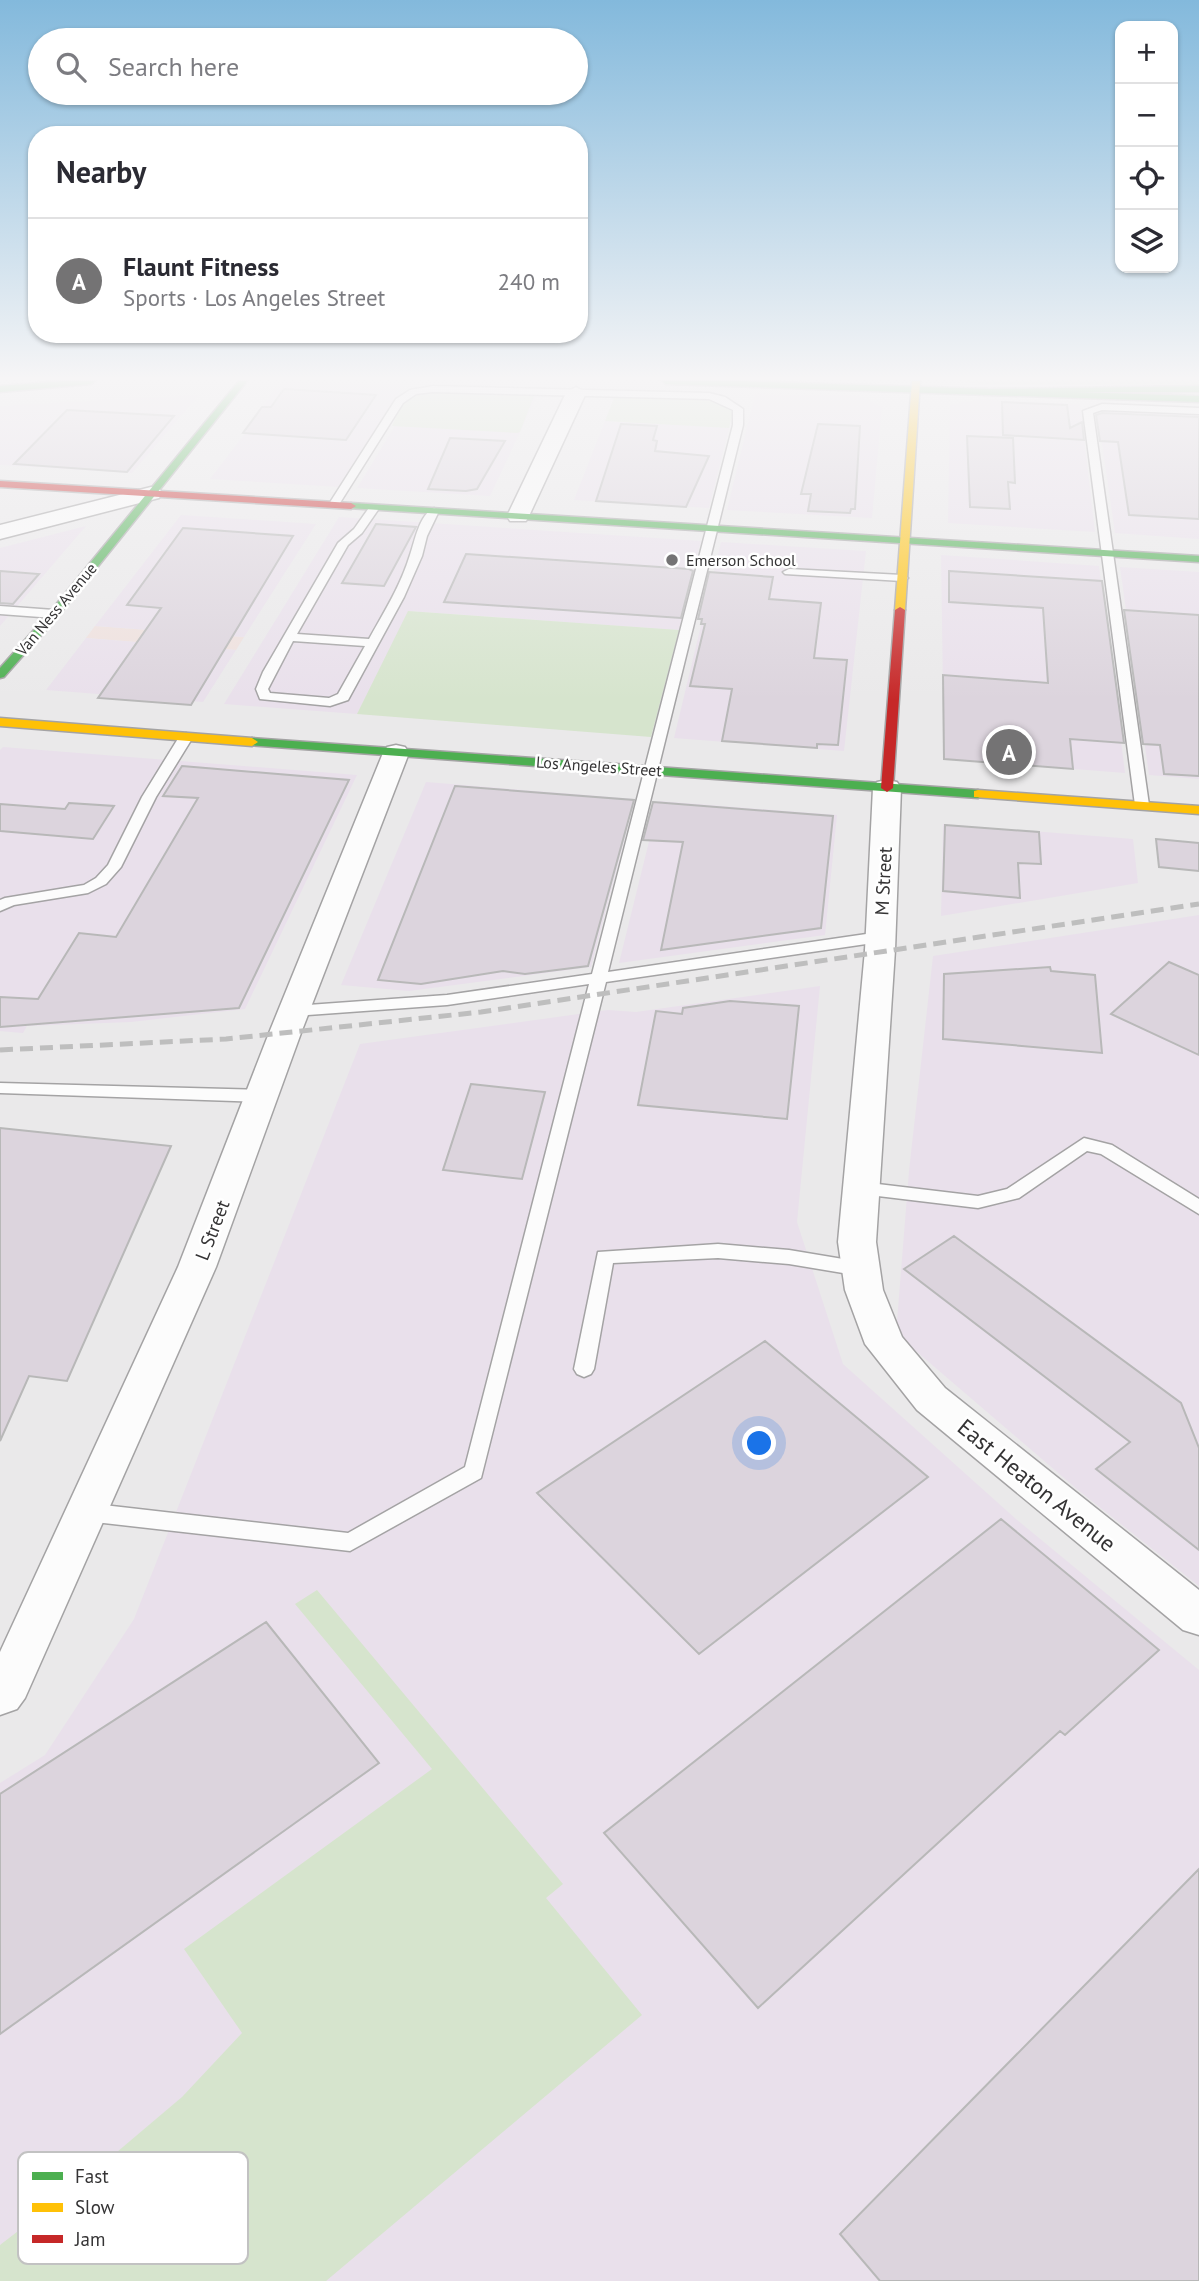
<!DOCTYPE html>
<html lang="en">
<head>
<meta charset="utf-8">
<style>
	body { margin:0; font-family:"PT Sans",sans-serif; background:#f2f2f3; color:#2b2b33 }
	.controls { position:absolute; right:21px; top:21px; display:grid; overflow:hidden; border-radius:14px; box-shadow:0 2px 5px #0004 }
	.controls button { width:63px; height:63px; display:grid; place-items:center; padding:0; border:0; border-bottom:2px solid #e1e1e2; background:#fff; color:#2b2b33; font:35px sans-serif }
	.you { position:absolute; left:760px; top:1444px; width:24px; height:24px; margin:-18px; border:5px solid #fff; border-radius:50%; background:#1a73e8; box-shadow:0 0 0 10px #1a73e833 }
	.badge { display:grid; place-items:center; width:46px; height:46px; border-radius:50%; background:#747374; color:#fff; font-size:23px; font-weight:700 }
	.pin { position:absolute; translate:-50% -50%; border:4px solid #fff; box-shadow:0 2px 7px #0006 }
	.list { margin:0; padding:0; list-style:none }
	h2 { display:flex; justify-content:space-between; align-items:center; height:91px; margin:0; padding:0 28px; font-size:30px }
	h2 small { font-size:23px; font-weight:400; color:#7c7c81 }
	.list li { display:grid; grid-template-columns:46px 1fr auto; gap:21px; align-items:center; box-sizing:border-box; height:126px; padding:0 28px; border-top:2px solid #e1e1e2 }
	.list b { display:block; font-size:26px; white-space:nowrap }
	.list p { margin:0; font-size:23px; white-space:nowrap; color:#7c7c81 }
	.list em { font-size:23px; font-style:normal; color:#7c7c81 }
	.icon { flex:none; width:38px; height:38px; fill:none; stroke:currentColor; stroke-width:2; stroke-linecap:round; stroke-linejoin:round }
	.map { position:relative; flex:none; width:1199px; height:2281px; overflow:hidden }
	.search { position:absolute; background:#fff; box-shadow:0 2px 5px #0004; left:28px; top:28px; width:560px; height:77px; display:flex; align-items:center; gap:18px; box-sizing:border-box; padding:0 24px; border-radius:38px; color:#7c7c81; font-size:26px }
	.panel { position:absolute; background:#fff; box-shadow:0 2px 5px #0004; left:28px; top:126px; width:560px; height:217px; border-radius:28px }
	.map>svg:first-child { display:block }
	.commercial { fill:#eee0dd }
	.industrial { fill:#e9e0eb }
	.green { fill:#d6e4cd }
	.building { fill:#dcd4dd; stroke:#b8b8b8; stroke-width:2 }
	.lines { fill:none; stroke-linecap:round; stroke-linejoin:round }
	.lane-casing { stroke:#a4a3a4; stroke-width:3 }
	.street-casing { stroke:#a4a3a4; stroke-width:3 }
	.fast-casing { stroke:#a4a3a4; stroke-width:3 }
	.slow-casing { stroke:#a4a3a4; stroke-width:3 }
	.jam-casing { stroke:#a4a3a4; stroke-width:3 }
	.lane { fill:#fcfcfc; fill-rule:evenodd }
	.street { fill:#fcfcfc; fill-rule:evenodd }
	.fast { fill:#4caf50; fill-rule:evenodd }
	.slow { fill:#ffc107; fill-rule:evenodd }
	.jam { fill:#c62828; fill-rule:evenodd }
	.rail { stroke:#bebebe; stroke-width:5; stroke-dasharray:13 7; stroke-linecap:butt }
	.poi-dot { fill:#747374; stroke:#fff; stroke-width:2.5 }
	.labels { text-anchor:middle; dominant-baseline:central; stroke-width:5; stroke-linejoin:round; paint-order:stroke }
	.far-poi-label { font-size:16px; fill:#353435; stroke:#fff; text-anchor:start }
	.far-street-label { font-size:16px; fill:#353435; stroke:#fff }
	.street-label { font-size:19px; fill:#353435; stroke:#fff }
	.near-street-label { font-size:23px; fill:#353435; stroke:#fff }
	.key { fill:#fff; stroke:#c2c2c2; stroke-width:2 }
	.key-label { font-size:19px; fill:#353435 }
</style>
</head>
<body>
<div class="map">
<svg width="1199" height="2281" viewBox="0 0 1199 2281">
	<rect width="100%" height="100%" fill="#eae9ea"/>
	<path class="commercial" d="M 95,626 L 244,637 L 236,650 L 86,638 Z"/>
	<path class="industrial" d="M 290,382 L 404,385 L 339,487 L 210,479 L 256,419 L 274,389 Z
		M 538,394 L 490,496 L 357,488 L 411,400 Z
		M 755,394 L 860,396 L 882,407 L 872,518 L 727,510 Z
		M 199,395 L 132,473 L 0,465 L 0,406 Z
		M 977,400 L 1080,404 L 1095,532 L 948,523 L 950,405 Z
		M 1108,410 L 1199,413 L 1199,539 L 1115,533 L 1098,416 Z
		M 605,421 L 729,428 L 709,508 L 574,500 Z
		M 181,515 L 316,524 L 244,637 L 95,626 Z
		M 339,517 L 701,541 L 679,630 L 409,611 L 357,714 L 224,704 Z
		M 86,526 L 25,597 L 0,626 L 0,548 Z
		M 721,542 L 866,551 L 844,751 L 674,738 Z
		M 941,555 L 1099,566 L 1125,773 L 944,759 Z
		M 1120,567 L 1199,572 L 1199,779 L 1149,775 Z
		M 86,638 L 236,650 L 203,702 L 46,690 Z
		M 3,747 L 357,775 L 245,1009 L 131,1022 L 27,1026 L 23,1033 L 0,1031 L 0,750 Z
		M 426,782 L 635,799 L 591,967 L 409,991 L 341,985 Z
		M 659,801 L 837,815 L 825,935 L 619,963 Z
		M 943,824 L 1133,839 L 1138,883 L 941,916 Z
		M 1199,915 L 1199,1586 L 1078,1490 L 896,1334 L 909,1171 L 933,956 Z
		M 820,986 L 797,1222 L 843,1364 L 1016,1519 L 1199,1670 L 1199,2281 L 0,2281 L 0,1783 L 45,1755 L 134,1619 L 360,1044 L 608,1010 L 636,1012 Z"/>
	<path class="green" d="M 960,381 L 1199,381 L 1199,385 L 981,384 Z
		M 428,392 L 535,394 L 520,432 L 517,433 L 392,426 C 402,404 403,396 428,392 Z
		M 615,395 L 715,401 L 733,412 L 729,428 L 605,421 Z
		M 408,611 L 679,630 L 651,737 L 357,714 Z
		M 317,1590 L 563,1884 L 546,1898 L 642,2015 L 326,2281 L 0,2281 L 0,2245 L 78,2185 L 182,2097 L 242,2033 L 184,1949 L 432,1769 L 295,1604 Z"/>
	<path class="building" d="M 284,389 L 376,395 L 346,440 L 243,433 L 262,407 L 271,407 Z
		M 1002,402 L 1067,405 L 1070,428 L 1082,422 L 1084,440 L 1003,435 Z
		M 67,410 L 174,416 L 127,472 L 14,464 Z
		M 1102,413 L 1199,417 L 1199,519 L 1129,515 L 1118,442 L 1100,441 L 1096,415 Z
		M 621,424 L 657,426 L 653,440 L 657,441 L 655,451 L 709,456 L 686,507 L 596,501 Z
		M 818,424 L 860,426 L 855,509 L 851,509 L 850,513 L 808,511 L 811,494 L 801,494 Z
		M 967,436 L 1013,438 L 1015,483 L 1008,482 L 1010,509 L 970,507 Z
		M 450,438 L 505,441 L 477,489 L 466,491 L 428,489 Z
		M 376,524 L 416,527 L 384,586 L 342,583 Z
		M 183,528 L 293,536 L 191,705 L 98,698 L 161,608 L 127,605 Z
		M 466,554 L 689,569 L 693,571 L 681,618 L 444,602 Z
		M 0,571 L 39,574 L 13,604 L 0,603 Z
		M 949,571 L 1102,581 L 1124,743 L 1070,739 L 1073,769 L 944,759 L 943,675 L 1048,683 L 1043,608 L 949,602 Z
		M 709,572 L 773,577 L 769,599 L 821,603 L 814,658 L 847,660 L 838,745 L 817,744 L 817,748 L 722,741 L 732,689 L 690,686 L 705,624 L 701,624 L 702,619 L 698,619 Z
		M 1124,610 L 1199,615 L 1199,776 L 1164,774 L 1160,745 L 1143,744 Z
		M 182,766 L 349,780 L 239,1008 L 0,1027 L 0,997 L 38,999 L 79,933 L 116,937 L 198,798 L 163,796 Z
		M 455,786 L 634,800 L 588,966 L 525,974 L 503,971 L 421,984 L 378,980 Z
		M 653,802 L 833,816 L 821,928 L 661,950 L 683,842 L 643,840 Z
		M 69,803 L 114,806 L 93,839 L 0,831 L 0,804 L 65,809 Z
		M 945,825 L 1039,832 L 1041,864 L 1018,863 L 1020,898 L 943,891 Z
		M 1156,839 L 1199,843 L 1199,871 L 1159,867 Z
		M 1169,962 L 1199,975 L 1199,1055 L 1111,1014 Z
		M 1050,967 L 1051,971 L 1095,975 L 1102,1053 L 943,1039 L 944,974 Z
		M 730,1001 L 799,1006 L 787,1119 L 638,1105 L 656,1011 L 682,1014 L 683,1008 Z
		M 471,1084 L 545,1092 L 522,1179 L 443,1170 Z
		M 0,1128 L 171,1146 L 67,1381 L 29,1376 L 0,1441 Z
		M 954,1236 L 1181,1403 L 1199,1448 L 1199,1550 L 1096,1469 L 1130,1442 L 904,1269 Z
		M 765,1341 L 928,1477 L 699,1654 L 537,1493 Z
		M 1001,1519 L 1159,1650 L 1065,1735 L 1060,1731 L 758,2008 L 604,1833 Z
		M 266,1622 L 379,1763 L 0,2034 L 0,1794 Z
		M 1199,1869 L 1199,2281 L 880,2281 L 840,2234 Z"/>
	<g class="lines">
		<defs>
			<path id="lane" d="M 433,386 L 709,393 L 725,397 L 743,409 L 743,425 L 608,972 L 880,932 L 888,937 L 880,942 L 606,982 L 481,1478 L 350,1551 L 86,1521 L 78,1518 L 75,1512 L 78,1506 L 86,1503 L 348,1533 L 465,1467 L 589,984 L 447,1005 L 294,1016 L 286,1011 L 294,1006 L 447,995 L 592,974 L 733,425 L 733,410 L 709,399 L 433,392 L 416,394 L 403,403 L 338,506 L 330,506 L 329,504 L 396,399 L 410,390 Z
				M 1102,404 L 1199,408 L 1199,414 L 1102,410 L 1093,413 L 1149,805 L 1142,809 L 1135,805 L 1083,411 Z
				M 371,505 L 380,507 L 362,533 L 348,545 L 297,634 L 369,639 C 384,612 401,585 410,555 C 415,541 419,515 434,508 L 439,511 L 427,536 L 422,556 L 404,597 L 348,700 L 330,706 L 260,699 L 256,689 L 263,672 L 338,543 L 354,529 ZM 293,641 L 365,646 L 338,694 L 329,698 L 270,693 L 268,689 Z
				M 789,569 L 902,575 L 908,578 L 902,581 L 785,574 L 783,572 Z
				M 0,606 L 54,610 L 60,614 L 54,618 L 0,614 Z
				M 186,733 L 193,737 L 156,797 L 121,867 L 106,884 L 88,893 L 14,905 L 0,911 L 0,900 L 5,898 L 84,885 L 96,878 L 108,865 L 142,797 L 179,737 Z
				M 0,1083 L 262,1090 L 271,1096 L 262,1102 L 0,1093 Z
				M 1084,1138 L 1112,1145 L 1199,1199 L 1199,1214 L 1101,1154 L 1087,1151 L 1019,1198 L 978,1208 L 861,1194 L 855,1192 L 852,1188 L 855,1184 L 861,1182 L 978,1196 L 1007,1189 Z
				M 718,1244 L 789,1250 L 861,1262 L 868,1264 L 870,1269 L 868,1274 L 861,1276 L 789,1264 L 718,1258 L 613,1263 L 594,1369 L 591,1374 L 584,1377 L 577,1374 L 574,1369 L 598,1252 Z"/>
			<path id="street" d="M 576,387 L 586,393 L 529,516 L 526,521 L 510,521 L 507,516 L 566,393 Z
				M 151,487 L 159,488 L 162,493 L 159,498 L 0,539 L 0,525 Z
				M 396,745 L 405,747 L 409,753 L 301,1033 L 216,1267 L 25,1698 L 17,1709 L 0,1715 L 0,1652 L 178,1267 L 269,1033 L 383,753 L 387,747 Z
				M 887,780 L 897,782 L 901,788 L 895,950 L 876,1242 L 883,1290 L 902,1337 L 945,1388 L 1199,1590 L 1199,1635 L 1183,1630 L 917,1410 L 865,1344 L 845,1290 L 838,1242 L 865,950 L 873,788 L 877,782 Z"/>
			<path id="fast" d="M 63,381 L 95,381 L 91,384 L 0,392 L 0,386 Z
				M 239,381 L 247,381 L 58,616 L 4,677 L 0,678 L 0,668 L 50,612 Z
				M 662,381 L 740,381 L 990,389 L 1199,386 L 1199,392 L 1074,392 L 1199,396 L 1199,402 L 666,384 Z
				M 351,503 L 1199,556 L 1199,562 L 348,508 L 346,506 Z
				M 252,738 L 978,790 L 984,794 L 978,798 L 248,745 L 246,742 Z"/>
			<path id="slow" d="M 912,381 L 920,381 L 905,610 L 900,613 L 895,610 Z
				M 0,718 L 252,738 L 258,742 L 252,746 L 0,726 Z
				M 978,790 L 1199,806 L 1199,814 L 974,797 L 974,791 Z"/>
			<path id="jam" d="M 0,481 L 351,503 L 356,506 L 351,509 L 0,487 Z
				M 900,607 L 905,610 L 893,788 L 887,792 L 881,788 L 895,610 Z"/>
		</defs>
		<use href="#lane" class="lane-casing"/>
		<use href="#street" class="street-casing"/>
		<use href="#fast" class="fast-casing"/>
		<use href="#slow" class="slow-casing"/>
		<use href="#jam" class="jam-casing"/>
		<use href="#lane" class="lane"/>
		<use href="#street" class="street"/>
		<use href="#fast" class="fast"/>
		<use href="#slow" class="slow"/>
		<use href="#jam" class="jam"/>
		<path class="rail" d="M 0,1050 L 226,1039 L 481,1012 L 1199,904"/>
	</g>
	<linearGradient id="sky" x2="0" y2="1"><stop stop-color="#83b9dc"/><stop offset="0.54" stop-color="#f6f5f6"/><stop offset="1" stop-color="#f6f5f6" stop-opacity="0"/></linearGradient>
	<rect width="1199" height="700" fill="url(#sky)"/>
	<circle class="poi-dot" cx="672" cy="560" r="7"/>
	<g class="labels">
		<g class="far-poi-label">
			<text x="686" y="560">Emerson School</text>
		</g>
		<g class="far-street-label">
			<text transform="translate(56 609) rotate(-50)">Van Ness Avenue</text>
			<text transform="translate(599 766) rotate(4)">Los Angeles Street</text>
		</g>
		<g class="street-label">
			<text transform="translate(883 881) rotate(-87)">M Street</text>
			<text transform="translate(212 1230) rotate(-69)">L Street</text>
		</g>
		<g class="near-street-label">
			<text transform="translate(1037 1485) rotate(39)">East Heaton Avenue</text>
		</g>
	</g>
	<rect x="18" y="2152" width="230" height="112" rx="10" class="key"/>
	<rect x="32" y="2172" width="31" height="8" fill="#4caf50"/>
	<rect x="32" y="2203" width="31" height="9" fill="#ffc107"/>
	<rect x="32" y="2235" width="31" height="8" fill="#c62828"/>
	<g class="key-label">
		<text x="75" y="2183">Fast</text>
		<text x="75" y="2214">Slow</text>
		<text x="75" y="2246">Jam</text>
	</g>
</svg>
<div class="controls">
<button>+</button>
<button>−</button>
<button><svg class="icon" aria-label="locate" viewBox="0 0 24 24"><circle cx="12" cy="12" r="6"/><path d="M12 2v4M12 18v4M2 12h4M18 12h4"/></svg></button>
<button><svg class="icon" aria-label="layers" viewBox="0 0 24 24"><path d="M12 4l9 5-9 5-9-5zM3 14l9 5 9-5"/></svg></button>
</div>
<div class="you"></div>
<div class="pin badge" style="left:1009px;top:752px">A</div>
<div class="search"><svg class="icon" aria-label="search" viewBox="0 0 24 24"><circle cx="10" cy="10" r="6"/><path d="M15 15l6 6"/></svg>Search here</div>
<section class="panel">
<h2>Nearby<small></small></h2>
<ul class="list">
<li><span class="badge">A</span><div><b>Flaunt Fitness</b><p>Sports · Los Angeles Street</p></div><em>240 m</em></li>
</ul>
</section>
</div>
</body>
</html>
